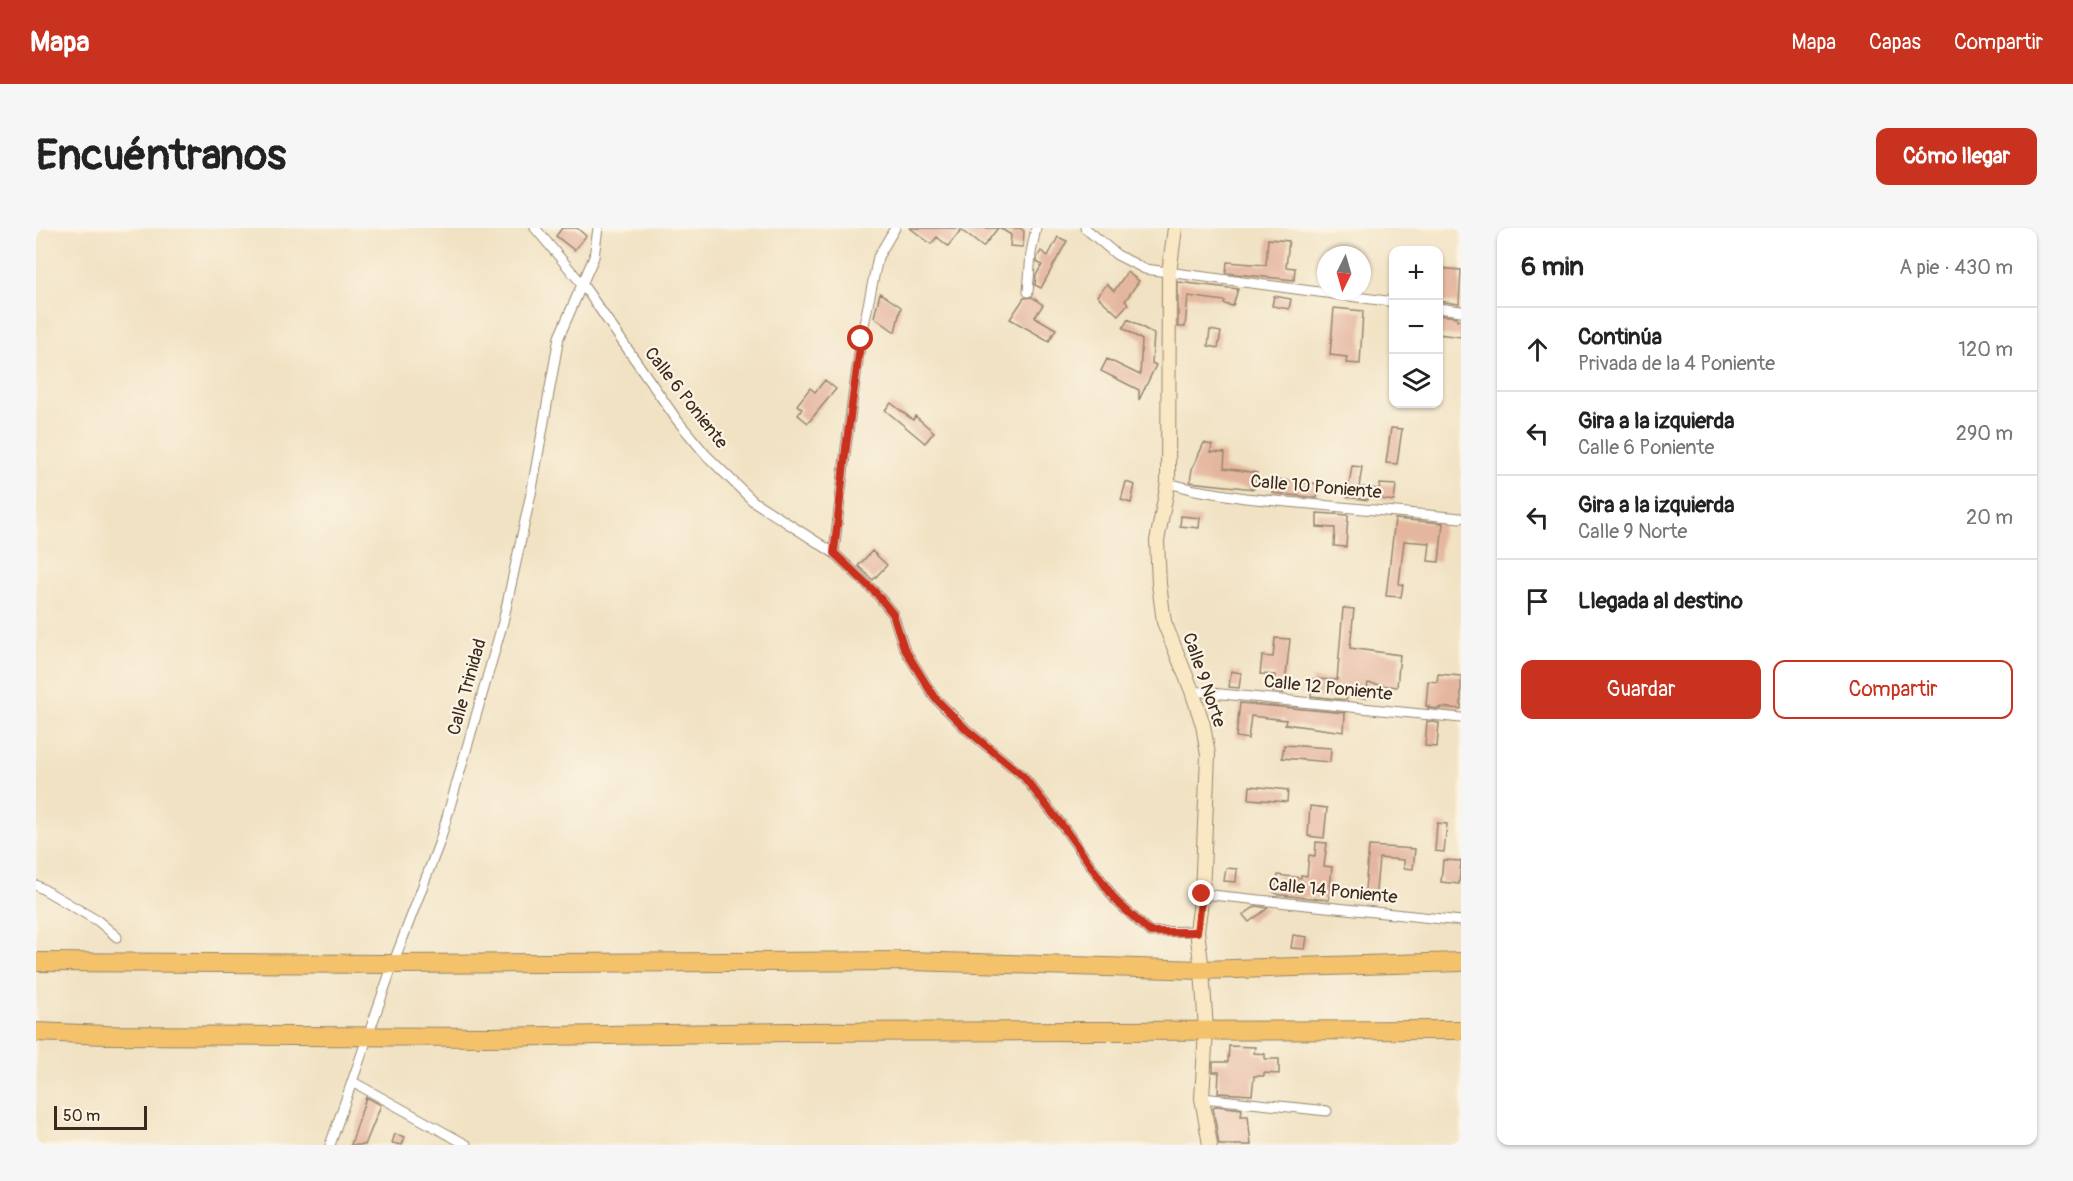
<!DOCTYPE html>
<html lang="es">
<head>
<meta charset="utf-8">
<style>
	body { margin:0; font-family:Pangolin,sans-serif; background:#f6f6f6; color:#222 }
	.controls { position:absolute; right:18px; top:18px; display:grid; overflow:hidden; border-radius:12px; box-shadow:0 2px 4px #0004 }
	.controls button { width:54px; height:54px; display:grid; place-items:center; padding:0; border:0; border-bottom:2px solid #e0e0e0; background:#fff; color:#222; font:30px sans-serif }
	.compass { position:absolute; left:1281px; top:18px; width:54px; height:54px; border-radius:50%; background:#fff; box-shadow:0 2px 4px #0004; rotate:185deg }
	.scale { position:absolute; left:18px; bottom:15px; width:93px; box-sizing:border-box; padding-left:6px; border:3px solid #3b2a1e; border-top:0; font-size:16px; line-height:21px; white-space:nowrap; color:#3b2a1e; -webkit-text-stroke:4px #fcf5e5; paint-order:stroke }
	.stop { position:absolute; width:18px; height:18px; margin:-14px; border:4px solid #c8321e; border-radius:50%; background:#fff }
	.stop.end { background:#c8321e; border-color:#fff; box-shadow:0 2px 6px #0008 }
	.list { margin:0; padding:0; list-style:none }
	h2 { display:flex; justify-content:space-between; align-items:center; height:78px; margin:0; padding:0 24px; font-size:26px }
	h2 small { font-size:20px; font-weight:400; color:#767676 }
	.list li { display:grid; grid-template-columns:39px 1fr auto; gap:18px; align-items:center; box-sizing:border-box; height:84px; padding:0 24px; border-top:2px solid #e0e0e0 }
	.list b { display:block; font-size:22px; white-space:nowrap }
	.list p { margin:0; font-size:20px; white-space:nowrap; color:#767676 }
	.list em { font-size:20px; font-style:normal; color:#767676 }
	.actions { display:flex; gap:12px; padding:18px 24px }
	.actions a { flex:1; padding:14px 0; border:2px solid #c8321e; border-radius:12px; text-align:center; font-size:21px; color:#c8321e }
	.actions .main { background:#c8321e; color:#fff }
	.icon { flex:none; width:33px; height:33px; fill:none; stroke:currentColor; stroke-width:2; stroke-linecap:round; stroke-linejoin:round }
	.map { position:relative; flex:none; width:1425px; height:917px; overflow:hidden; border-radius:12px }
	header { display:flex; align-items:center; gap:36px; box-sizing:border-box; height:84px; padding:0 30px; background:#c8321e; color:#fff }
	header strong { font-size:28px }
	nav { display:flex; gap:33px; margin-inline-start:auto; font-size:21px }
	.intro { display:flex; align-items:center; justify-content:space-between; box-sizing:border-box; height:144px; padding:0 36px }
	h1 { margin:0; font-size:42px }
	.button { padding:15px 27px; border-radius:12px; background:#c8321e; color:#fff; font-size:21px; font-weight:700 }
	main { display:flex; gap:36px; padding:0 36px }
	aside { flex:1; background:#fff; border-radius:12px; box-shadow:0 2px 4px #0004 }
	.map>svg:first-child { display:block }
	.building { fill:#e5b69f }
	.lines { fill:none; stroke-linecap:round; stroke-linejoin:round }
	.street-casing { stroke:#968670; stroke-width:11 }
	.secondary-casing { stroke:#968670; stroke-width:16 }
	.highway-casing { stroke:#968670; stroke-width:20 }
	.street { stroke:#fff; stroke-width:9 }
	.secondary { stroke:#fae7c3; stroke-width:14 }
	.highway { stroke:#f3c26a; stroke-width:18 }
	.route { stroke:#c8321e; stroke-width:8 }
	.labels { text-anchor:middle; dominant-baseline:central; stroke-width:4.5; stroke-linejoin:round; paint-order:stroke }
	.street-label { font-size:18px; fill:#3b2a1e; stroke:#fcf5e5 }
</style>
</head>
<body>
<header>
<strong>Mapa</strong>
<nav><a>Mapa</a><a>Capas</a><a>Compartir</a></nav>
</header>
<div class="intro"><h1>Encuéntranos</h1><a class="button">Cómo llegar</a></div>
<main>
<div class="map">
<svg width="1425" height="917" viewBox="0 0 1425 917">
	<rect width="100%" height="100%" fill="#fcf5e5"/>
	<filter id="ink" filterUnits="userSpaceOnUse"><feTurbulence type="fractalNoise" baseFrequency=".0167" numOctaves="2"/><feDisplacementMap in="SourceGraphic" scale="12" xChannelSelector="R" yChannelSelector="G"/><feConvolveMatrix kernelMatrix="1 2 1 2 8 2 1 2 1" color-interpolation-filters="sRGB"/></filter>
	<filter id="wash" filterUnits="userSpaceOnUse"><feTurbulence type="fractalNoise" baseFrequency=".008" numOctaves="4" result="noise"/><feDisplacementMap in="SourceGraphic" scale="24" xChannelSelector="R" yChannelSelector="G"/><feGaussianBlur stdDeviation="1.35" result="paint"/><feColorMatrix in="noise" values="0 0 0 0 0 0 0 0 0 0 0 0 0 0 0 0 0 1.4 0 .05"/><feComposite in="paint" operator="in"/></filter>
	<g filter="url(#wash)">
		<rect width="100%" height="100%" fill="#f1e2c3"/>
		<g id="blocks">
			<path class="building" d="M 526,0 L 541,0 L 550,8 L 538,22 L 520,8 Z
				M 874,0 L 962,0 L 947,19 L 925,2 L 912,18 L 901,9 L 895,16 Z
				M 964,0 L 984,0 L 988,3 L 987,19 L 974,18 L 975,7 Z
				M 1022,9 L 1031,13 L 1005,60 L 999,57 L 1000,47 L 1006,37 L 1001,34 L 1001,30 L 1005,23 L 1012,28 Z
				M 1232,11 L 1253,13 L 1250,39 L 1259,40 L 1258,52 L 1190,45 L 1191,34 L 1230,37 Z
				M 1402,40 L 1425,42 L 1423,76 L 1402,73 Z
				M 1091,44 L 1103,53 L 1089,73 L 1092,76 L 1082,87 L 1061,68 L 1071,56 L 1078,63 Z
				M 1142,54 L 1202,61 L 1197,78 L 1188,76 L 1189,73 L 1152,68 L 1149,99 L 1142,99 Z
				M 844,65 L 865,79 L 859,104 L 838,89 Z
				M 1238,68 L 1255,71 L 1253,81 L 1236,78 Z
				M 996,69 L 1007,77 L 999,89 L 1020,101 L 1013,113 L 974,91 L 988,70 Z
				M 1298,80 L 1327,83 L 1324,136 L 1310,135 L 1311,129 L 1294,127 Z
				M 1402,87 L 1421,89 L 1421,92 L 1425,92 L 1425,109 L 1402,106 Z
				M 1092,91 L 1118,106 L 1116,135 L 1120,137 L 1103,172 L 1103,162 L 1065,143 L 1071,131 L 1104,147 L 1106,112 L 1087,100 Z
				M 1174,102 L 1185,104 L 1182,120 L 1172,118 Z
				M 789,152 L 800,161 L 772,195 L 762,187 L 766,181 L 761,177 L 774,160 L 779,164 Z
				M 855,175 L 877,192 L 879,188 L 898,204 L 889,215 L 849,182 Z
				M 1355,200 L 1366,201 L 1361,236 L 1350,235 Z
				M 1168,215 L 1176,217 L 1175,224 L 1189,225 L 1188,240 L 1221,245 L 1218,261 L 1154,254 L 1156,241 Z
				M 1316,238 L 1326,239 L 1323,259 L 1343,261 L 1344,256 L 1360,257 L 1358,273 L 1332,269 L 1332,272 L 1311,269 Z
				M 1239,251 L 1283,256 L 1281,270 L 1237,265 Z
				M 1090,254 L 1099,257 L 1095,275 L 1085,272 Z
				M 1281,285 L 1312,287 L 1310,319 L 1298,318 L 1299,300 L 1281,299 Z
				M 1145,288 L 1164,290 L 1163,300 L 1144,298 Z
				M 1359,291 L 1407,295 L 1403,334 L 1392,333 L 1394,315 L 1368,313 L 1363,356 L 1367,357 L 1365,369 L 1350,368 Z
				M 836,323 L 851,337 L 837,352 L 822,338 Z
				M 1307,380 L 1318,381 L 1314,420 L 1364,427 L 1361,459 L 1332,455 L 1330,470 L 1311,468 L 1310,472 L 1275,468 L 1276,451 L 1301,452 Z
				M 1239,410 L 1254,411 L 1248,465 L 1237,464 L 1239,447 L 1224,446 L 1226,428 L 1237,429 Z
				M 1195,443 L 1205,445 L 1203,460 L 1193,459 Z
				M 1402,446 L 1425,448 L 1425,481 L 1404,479 L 1404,481 L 1392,480 L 1393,478 L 1390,478 L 1392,453 L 1401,454 Z
				M 1204,475 L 1309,485 L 1308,504 L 1249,496 L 1250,492 L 1215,488 L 1212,511 L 1200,509 Z
				M 1391,493 L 1403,495 L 1401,519 L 1389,518 Z
				M 1248,517 L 1295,520 L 1294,534 L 1246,530 Z
				M 1214,558 L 1252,562 L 1251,574 L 1213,571 Z
				M 1274,578 L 1291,580 L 1288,610 L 1272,608 Z
				M 1401,595 L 1411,596 L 1408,624 L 1399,623 Z
				M 1280,614 L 1291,615 L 1288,638 L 1296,639 L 1293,672 L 1244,667 L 1238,664 L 1242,647 L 1265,650 L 1265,647 L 1271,648 L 1273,627 L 1279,628 Z
				M 1333,618 L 1379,621 L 1377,641 L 1368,640 L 1368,632 L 1343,630 L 1339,673 L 1328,672 Z
				M 1407,632 L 1425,633 L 1423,656 L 1405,654 Z
				M 1190,640 L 1201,641 L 1200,654 L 1188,653 Z
				M 1220,678 L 1232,680 L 1213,694 L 1207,687 Z
				M 1257,707 L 1271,709 L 1269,721 L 1255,720 Z
				M 1193,818 L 1219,819 L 1218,825 L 1229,826 L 1229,831 L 1243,831 L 1243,846 L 1228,845 L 1228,848 L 1218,848 L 1216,867 L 1182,865 L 1183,844 L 1177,844 L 1177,834 L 1192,834 Z
				M 330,869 L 345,877 L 329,917 L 315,917 Z
				M 1180,878 L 1206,881 L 1205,888 L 1212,888 L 1215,917 L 1183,917 L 1177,879 Z
				M 359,906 L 369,909 L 366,917 L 356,915 Z"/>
		</g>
	</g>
	<g filter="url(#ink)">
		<use href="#blocks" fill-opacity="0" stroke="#968670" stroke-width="1.5"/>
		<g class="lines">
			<defs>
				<path id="street" d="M 499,0 L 547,57 L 641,192 L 670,227 L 717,273 L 798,325 L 840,365 L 857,386 L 868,420 L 898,469 L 931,502 L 987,548 L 1026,597 L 1080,673 L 1114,704 L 1161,703
					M 1049,0 L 1081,27 L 1109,41 L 1358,74
					M 992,64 L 995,25 L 1000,0
					M 1402,80 L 1425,83
					M 1132,255 L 1159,262 L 1209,270 L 1425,290
					M 798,325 L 810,219 L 825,111 L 842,29 L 859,0
					M 1156,463 L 1425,490
					M 0,657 L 62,693 L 81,709
					M 1166,666 L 1425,693
					M 317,854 L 431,917
					M 1166,870 L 1291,883
					M 294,917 L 357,736 L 404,613 L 467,394 L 496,261 L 523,109 L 558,29 L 562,0"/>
				<path id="secondary" d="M 1139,0 L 1133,45 L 1132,255 L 1121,313 L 1123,356 L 1128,394 L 1156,463 L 1167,497 L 1172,527 L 1166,666 L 1161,703 L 1166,742 L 1170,802 L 1166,870 L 1174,917"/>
				<path id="highway" d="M 0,734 L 357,736 L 873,733 L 1166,742 L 1425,734
					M 0,804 L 70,807 L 454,809 L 756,804 L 1425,802"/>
			</defs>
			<use href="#street" class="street-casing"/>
			<use href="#secondary" class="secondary-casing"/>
			<use href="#highway" class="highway-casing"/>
			<use href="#street" class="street"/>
			<use href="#secondary" class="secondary"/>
			<use href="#highway" class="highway"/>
		</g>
	</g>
	<g class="lines" filter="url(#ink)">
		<path class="route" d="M 825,111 L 810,219 L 798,325 L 840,365 L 857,386 L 868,420 L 898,469 L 931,502 L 987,548 L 1026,597 L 1080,673 L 1114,704 L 1161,704 L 1166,666"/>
	</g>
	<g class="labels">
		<g class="street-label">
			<text transform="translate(650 170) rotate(52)">Calle 6 Poniente</text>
			<text transform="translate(1280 259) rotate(5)">Calle 10 Poniente</text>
			<text transform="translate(1168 452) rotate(71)">Calle 9 Norte</text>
			<text transform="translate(431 459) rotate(-74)">Calle Trinidad</text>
			<text transform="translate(1292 460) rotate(6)">Calle 12 Poniente</text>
			<text transform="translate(1297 663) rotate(6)">Calle 14 Poniente</text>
		</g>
	</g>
</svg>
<div class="controls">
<button>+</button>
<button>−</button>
<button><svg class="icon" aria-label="layers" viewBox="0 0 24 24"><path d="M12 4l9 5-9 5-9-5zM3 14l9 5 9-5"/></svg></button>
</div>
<svg class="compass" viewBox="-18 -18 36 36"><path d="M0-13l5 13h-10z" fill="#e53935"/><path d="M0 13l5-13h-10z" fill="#767676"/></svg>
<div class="scale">50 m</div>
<div class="stop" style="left:825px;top:111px"></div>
<div class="stop end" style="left:1166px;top:666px"></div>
</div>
<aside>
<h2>6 min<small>A pie · 430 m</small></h2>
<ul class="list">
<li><svg class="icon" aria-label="ahead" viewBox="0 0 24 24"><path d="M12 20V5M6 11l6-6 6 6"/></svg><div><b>Continúa</b><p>Privada de la 4 Poniente</p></div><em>120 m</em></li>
<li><svg class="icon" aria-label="left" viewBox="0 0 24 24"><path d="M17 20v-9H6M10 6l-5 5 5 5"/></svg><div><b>Gira a la izquierda</b><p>Calle 6 Poniente</p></div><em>290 m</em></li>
<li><svg class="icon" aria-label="left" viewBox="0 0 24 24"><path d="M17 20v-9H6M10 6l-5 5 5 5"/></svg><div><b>Gira a la izquierda</b><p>Calle 9 Norte</p></div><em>20 m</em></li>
<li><svg class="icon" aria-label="arrive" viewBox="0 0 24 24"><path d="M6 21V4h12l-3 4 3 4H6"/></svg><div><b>Llegada al destino</b></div></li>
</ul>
<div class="actions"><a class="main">Guardar</a><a>Compartir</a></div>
</aside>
</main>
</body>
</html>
